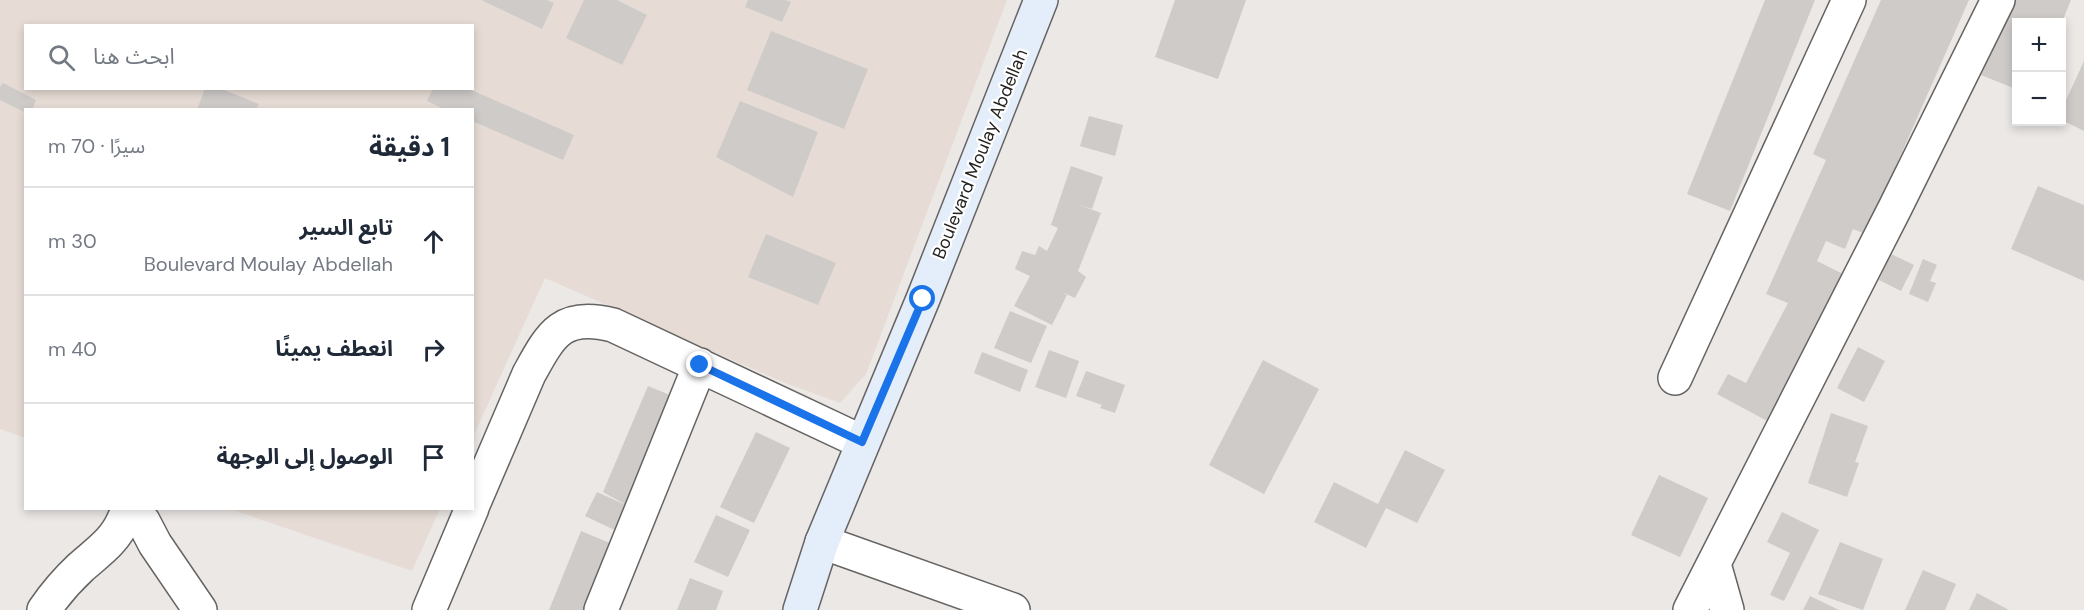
<!DOCTYPE html>
<html lang="ar">
<head>
<meta charset="utf-8">
<style>
	body { margin:0; font-family:"DM Sans","Noto Sans Arabic",sans-serif; background:#f2f2f3; color:#1f2937; direction:rtl }
	.controls { position:absolute; right:18px; top:18px; display:grid; overflow:hidden; border-radius:0px; box-shadow:0 3px 9px #0003 }
	.controls button { width:54px; height:54px; display:grid; place-items:center; padding:0; border:0; border-bottom:2px solid #e0e1e3; background:#fff; color:#1f2937; font:30px sans-serif }
	.stop { position:absolute; width:18px; height:18px; margin:-14px; border:4px solid #1a73e8; border-radius:50%; background:#fff }
	.stop.end { background:#1a73e8; border-color:#fff; box-shadow:0 2px 6px #0008 }
	.list { margin:0; padding:0; list-style:none }
	h2 { display:flex; justify-content:space-between; align-items:center; height:78px; margin:0; padding:0 24px; font-size:26px }
	h2 small { font-size:20px; font-weight:400; color:#747a83 }
	.list li { display:grid; grid-template-columns:39px 1fr auto; gap:18px; align-items:center; box-sizing:border-box; height:108px; padding:0 24px; border-top:2px solid #e0e1e3 }
	.list b { display:block; font-size:22px; white-space:nowrap }
	.list p { margin:0; font-size:20px; white-space:nowrap; color:#747a83 }
	.list em { font-size:20px; font-style:normal; color:#747a83 }
	.icon { flex:none; width:33px; height:33px; fill:none; stroke:currentColor; stroke-width:2; stroke-linecap:round; stroke-linejoin:round }
	.map { position:relative; flex:none; width:2084px; height:610px; overflow:hidden; direction:ltr }
	.search { position:absolute; background:#fff; box-shadow:0 3px 9px #0003; left:24px; top:24px; width:450px; height:66px; display:flex; align-items:center; gap:15px; box-sizing:border-box; padding:0 21px; border-radius:0px; color:#747a83; font-size:22px }
	.panel { position:absolute; background:#fff; box-shadow:0 3px 9px #0003; left:24px; top:108px; width:450px; height:402px; border-radius:0px; direction:rtl }
	.map>svg:first-child { display:block }
	.built { fill:#e6dcd5; fill-rule:evenodd }
	.building { fill:#cecbc9 }
	.lines { fill:none; stroke-linecap:round; stroke-linejoin:round }
	.minor-casing { stroke:#666462; stroke-width:36 }
	.secondary-casing { stroke:#666462; stroke-width:36 }
	.minor { stroke:#fff; stroke-width:33 }
	.secondary { stroke:#e4eefa; stroke-width:33 }
	.route { stroke:#1a73e8; stroke-width:8 }
	.labels { text-anchor:middle; dominant-baseline:central; stroke-width:4.5; stroke-linejoin:round; paint-order:stroke }
	.street-label { font-size:18px; fill:#242322; stroke:#fff }
</style>
</head>
<body>
<div class="map">
<svg width="2084" height="610" viewBox="0 0 2084 610">
	<rect width="100%" height="100%" fill="#ebe8e6"/>
	<path class="built" d="M 0,0 L 1007,0 L 866,374 L 840,403 L 785,383 L 545,278 L 473,437 L 472,110 L 26,110 L 25,438 L 0,429 ZM 26,26 L 472,26 L 472,88 L 26,88 Z
		M 230,509 L 440,508 L 440,509 L 412,571 Z"/>
	<path class="building" d="M 481,0 L 547,0 L 554,3 L 542,29 Z
		M 584,0 L 617,0 L 647,15 L 622,65 L 566,38 Z
		M 748,0 L 785,0 L 791,2 L 782,22 L 745,7 Z
		M 1175,0 L 1246,0 L 1218,79 L 1155,57 Z
		M 1765,0 L 1815,0 L 1730,211 L 1687,194 Z
		M 1881,0 L 1969,0 L 1877,209 L 1873,237 L 1853,229 L 1845,249 L 1826,241 L 1817,261 L 1847,276 L 1769,422 L 1717,394 L 1728,374 L 1746,383 L 1788,303 L 1766,294 L 1826,160 L 1813,154 Z
		M 2013,0 L 2071,0 L 2062,22 L 2016,22 L 2016,89 L 1981,75 Z
		M 771,31 L 868,69 L 844,129 L 747,90 Z
		M 2084,61 L 2084,131 L 2062,120 L 2062,109 Z
		M 3,83 L 36,100 L 32,110 L 26,110 L 26,113 L 0,100 L 0,87 Z
		M 205,88 L 219,88 L 259,104 L 256,110 L 197,110 Z
		M 433,88 L 467,88 L 574,135 L 563,160 L 472,121 L 472,110 L 446,110 L 427,101 Z
		M 740,101 L 818,132 L 793,197 L 716,157 Z
		M 1089,116 L 1123,125 L 1115,156 L 1080,146 Z
		M 1071,166 L 1103,177 L 1092,209 L 1074,203 L 1101,213 L 1078,271 L 1086,277 L 1075,298 L 1062,292 L 1067,295 L 1052,325 L 1014,306 L 1030,276 L 1015,269 L 1022,251 L 1035,255 L 1039,246 L 1047,251 L 1058,228 L 1051,225 Z
		M 2038,186 L 2084,205 L 2084,281 L 2011,249 Z
		M 766,234 L 836,263 L 818,305 L 748,277 Z
		M 1891,254 L 1914,265 L 1901,291 L 1879,280 Z
		M 1923,259 L 1937,265 L 1930,281 L 1936,283 L 1928,302 L 1909,294 Z
		M 1010,311 L 1047,326 L 1031,363 L 994,348 Z
		M 1858,347 L 1885,361 L 1864,402 L 1837,388 Z
		M 1049,350 L 1079,361 L 1066,398 L 1035,387 Z
		M 982,352 L 1028,370 L 1020,392 L 974,373 Z
		M 1263,360 L 1319,389 L 1264,494 L 1209,465 Z
		M 1086,371 L 1125,385 L 1115,413 L 1100,408 L 1102,405 L 1076,396 Z
		M 648,386 L 682,400 L 621,533 L 585,516 L 597,492 L 628,506 L 603,492 Z
		M 1831,413 L 1868,426 L 1855,462 L 1859,463 L 1847,497 L 1808,483 Z
		M 756,432 L 790,448 L 754,523 L 720,507 Z
		M 1405,450 L 1445,470 L 1417,523 L 1386,508 L 1366,548 L 1314,522 L 1334,482 L 1378,504 Z
		M 1659,475 L 1708,498 L 1680,557 L 1631,535 Z
		M 1782,512 L 1819,530 L 1784,601 L 1770,595 L 1790,553 L 1767,542 Z
		M 716,515 L 750,530 L 728,577 L 694,562 Z
		M 581,531 L 617,546 L 586,610 L 549,610 Z
		M 1840,542 L 1883,559 L 1863,610 L 1818,594 Z
		M 1923,570 L 1956,584 L 1945,610 L 1905,610 Z
		M 690,578 L 723,591 L 716,610 L 677,610 Z
		M 1977,593 L 2009,610 L 1969,610 Z
		M 1810,596 L 1839,610 L 1803,610 Z"/>
	<g class="lines">
		<defs>
			<path id="minor" d="M 1675,378 L 1849,0
				M 472,507 L 529,374 C 551,334 562,312 613,325 L 862,442
				M 822,542 L 1013,610
				M 1714,564 L 1727,610
				M 44,610 C 55,594 66,581 81,567 C 98,552 115,541 124,519 L 132,515 L 143,521 L 155,544 L 200,610
				M 429,610 L 472,508
				M 601,610 L 700,365
				M 1690,610 L 1895,208 L 1998,0"/>
			<path id="secondary" d="M 800,610 L 822,542 L 923,299 L 1041,0"/>
		</defs>
		<use href="#minor" class="minor-casing"/>
		<use href="#secondary" class="secondary-casing"/>
		<use href="#minor" class="minor"/>
		<use href="#secondary" class="secondary"/>
	</g>
	<g class="lines">
		<path class="route" d="M 700,365 L 862,442 L 923,299"/>
	</g>
	<g class="labels">
		<g class="street-label">
			<text transform="translate(980 154) rotate(-68)">Boulevard Moulay Abdellah</text>
		</g>
	</g>
</svg>
<div class="controls">
<button>+</button>
<button>−</button>
</div>
<div class="stop" style="left:923px;top:299px"></div>
<div class="stop end" style="left:700px;top:365px"></div>
<div class="search"><svg class="icon" aria-label="search" viewBox="0 0 24 24"><circle cx="10" cy="10" r="6"/><path d="M15 15l6 6"/></svg>ابحث هنا</div>
<section class="panel">
<h2>1 دقيقة<small>سيرًا · 70 m</small></h2>
<ul class="list">
<li><svg class="icon" aria-label="ahead" viewBox="0 0 24 24"><path d="M12 20V5M6 11l6-6 6 6"/></svg><div><b>تابع السير</b><p>Boulevard Moulay Abdellah</p></div><em>30 m</em></li>
<li><svg class="icon" aria-label="right" viewBox="0 0 24 24"><path d="M7 20v-9h11M14 6l5 5-5 5"/></svg><div><b>انعطف يمينًا</b></div><em>40 m</em></li>
<li><svg class="icon" aria-label="arrive" viewBox="0 0 24 24"><path d="M6 21V4h12l-3 4 3 4H6"/></svg><div><b>الوصول إلى الوجهة</b></div></li>
</ul>
</section>
</div>
</body>
</html>
